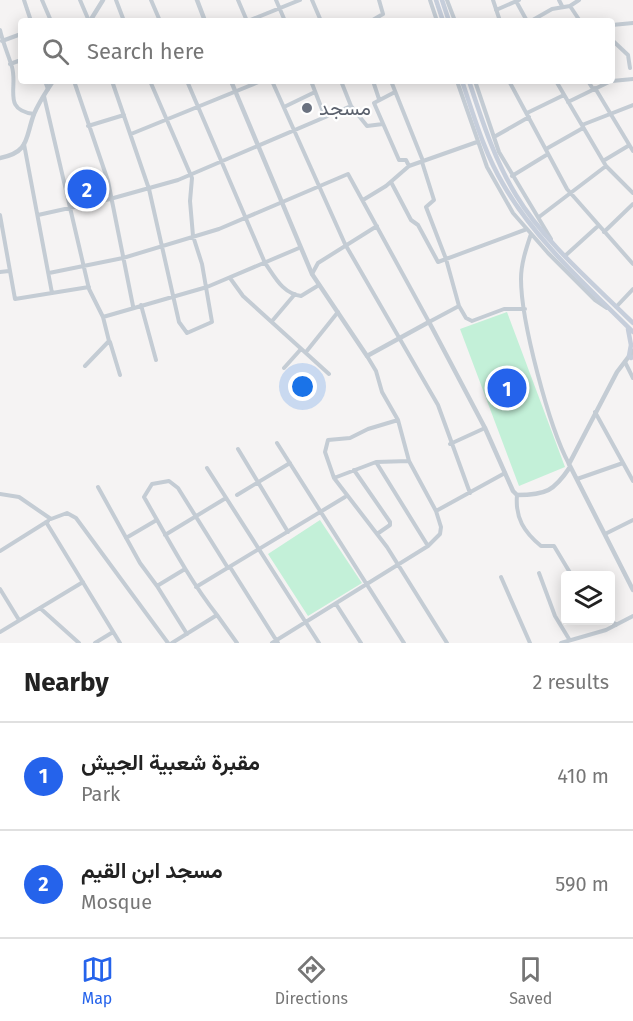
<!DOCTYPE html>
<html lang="en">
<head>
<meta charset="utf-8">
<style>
	body { margin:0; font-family:"Fira Sans",Vazirmatn,sans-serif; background:#f2f2f2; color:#222 }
	.controls { position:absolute; right:18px; bottom:18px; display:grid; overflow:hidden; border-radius:6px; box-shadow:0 3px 15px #0003 }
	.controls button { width:54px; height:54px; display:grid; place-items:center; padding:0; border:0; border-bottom:2px solid #e0e0e0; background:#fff; color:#222; font:30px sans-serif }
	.you { position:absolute; left:303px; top:387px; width:21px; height:21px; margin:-15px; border:4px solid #fff; border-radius:50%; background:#1a73e8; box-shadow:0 0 0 9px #1a73e833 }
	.badge { display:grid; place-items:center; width:39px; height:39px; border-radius:50%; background:#2563eb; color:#fff; font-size:20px; font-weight:700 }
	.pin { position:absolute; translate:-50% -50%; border:3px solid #fff; box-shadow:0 2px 6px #0006 }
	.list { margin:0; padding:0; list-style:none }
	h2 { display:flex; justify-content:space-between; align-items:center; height:78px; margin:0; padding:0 24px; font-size:26px }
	h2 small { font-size:20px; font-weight:400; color:#767676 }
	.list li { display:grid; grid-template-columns:39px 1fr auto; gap:18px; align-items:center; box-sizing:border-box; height:108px; padding:0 24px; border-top:2px solid #e0e0e0 }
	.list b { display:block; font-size:22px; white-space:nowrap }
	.list p { margin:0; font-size:20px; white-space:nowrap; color:#767676 }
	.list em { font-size:20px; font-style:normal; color:#767676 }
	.icon { flex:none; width:33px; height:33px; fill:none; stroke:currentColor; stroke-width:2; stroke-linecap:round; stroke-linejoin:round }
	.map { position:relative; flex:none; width:633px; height:643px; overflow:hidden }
	.search { position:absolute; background:#fff; box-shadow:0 3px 15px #0003; left:18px; right:18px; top:18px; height:66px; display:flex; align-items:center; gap:15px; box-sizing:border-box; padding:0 21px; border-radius:6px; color:#767676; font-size:22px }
	.sheet { height:294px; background:#fff }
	nav { display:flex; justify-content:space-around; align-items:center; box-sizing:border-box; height:84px; border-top:2px solid #e0e0e0; background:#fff; font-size:16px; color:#767676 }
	nav a { display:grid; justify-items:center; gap:3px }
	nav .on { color:#2563eb }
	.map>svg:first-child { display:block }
	.green { fill:#c3f0d8 }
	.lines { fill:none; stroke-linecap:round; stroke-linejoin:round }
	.minor { stroke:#c4ccd4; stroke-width:4 }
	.tertiary { stroke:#c4ccd4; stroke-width:4.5 }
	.secondary { stroke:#c6cedb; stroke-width:4.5 }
	.worship-dot { fill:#6b7280; stroke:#fff; stroke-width:2 }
	.labels { text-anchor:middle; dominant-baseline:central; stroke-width:4.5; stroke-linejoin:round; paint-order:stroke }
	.worship-label { font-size:20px; fill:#5b616d; stroke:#fff; text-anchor:start }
</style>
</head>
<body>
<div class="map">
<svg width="633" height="643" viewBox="0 0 633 643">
	<rect width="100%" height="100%" fill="#f5f3f3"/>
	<path class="green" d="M 507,312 L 565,467 L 519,486 L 460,329 Z
		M 320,520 L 362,583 L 308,616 L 268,554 Z"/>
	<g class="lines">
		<path class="minor" d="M 24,0 L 31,21
			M 42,0 L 51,21
			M 80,0 L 89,21
			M 116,0 L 124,21
			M 151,0 L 160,21
			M 238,0 L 247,21
			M 276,0 L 285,21
			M 312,0 L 321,21
			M 430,0 L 437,21
			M 447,0 L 455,21
			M 493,0 L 500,21
			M 559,0 L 562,6
			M 516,1 L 527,21
			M 570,6 L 579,0
			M 496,10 L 519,0
			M 248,21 L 300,0
			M 371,21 L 383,14 L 379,0
			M 531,21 L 552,9 L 570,6 L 580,21
			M 612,25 L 633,23
			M 0,30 C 3,43 8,54 12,67 C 18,88 2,110 34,114
			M 612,40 L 628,55 L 630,68
			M 2,41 L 21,34
			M 10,64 L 21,60
			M 45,81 L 48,89
			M 74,81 L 108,181 L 133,306
			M 112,81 L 149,189 L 179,322 L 187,333 L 212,322 L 202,264 L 193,236 L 190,201 L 192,178 L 150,81
			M 187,81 L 265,263 C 275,277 282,293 301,296 L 319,285
			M 272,81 L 345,244 L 438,405 L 470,493
			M 311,81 L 325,117
			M 341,81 L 351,106
			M 373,81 L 379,99
			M 391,81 L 423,161
			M 457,81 L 487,167 L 513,213 L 548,253 L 595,300 L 607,308
			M 475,81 L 499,152 L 551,239
			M 509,81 L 567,189 L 633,264
			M 556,81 L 606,166 L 633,193
			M 588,81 L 593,89
			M 612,81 L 633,79
			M 595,88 L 633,151
			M 395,92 L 374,103 L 399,160 L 406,160 L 409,166
			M 44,96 L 89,289 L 103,317 L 207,287 L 299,248
			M 568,102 L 611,81
			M 284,107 L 315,92
			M 527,113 L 564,95
			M 582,125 L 633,105
			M 88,126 L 124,115
			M 131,134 L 261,81
			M 494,137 L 529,117
			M 24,144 L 52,293 L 89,287
			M 546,149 L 583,128
			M 603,161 L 628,146
			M 512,176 L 548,154
			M 391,182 L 411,220 L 418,225 L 438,262 L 527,229
			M 363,200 L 386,186 L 409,166 L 477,142
			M 0,215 L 15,299 L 52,293
			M 38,215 L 110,199 L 178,180 L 351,106 L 367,126 L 383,124
			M 539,217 L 606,166
			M 604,232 L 633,204
			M 531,234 C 526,249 521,264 521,279 C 521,321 549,427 569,464
			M 566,255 L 598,226
			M 0,272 L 9,271
			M 49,273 L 123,258 L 219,229 L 348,174 L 429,322 L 459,306 L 446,259 L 426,207 L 434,200 L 422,162
			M 312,274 L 318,263 L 377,226
			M 230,278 L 243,296 L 329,374
			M 141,305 L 156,360
			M 459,306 L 466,318 L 472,321 L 504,309 L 525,309
			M 617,306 L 633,289
			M 273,320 L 295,294
			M 110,342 L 120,375
			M 306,352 L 338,312
			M 625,362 L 633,378
			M 85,366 L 109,341 L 103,317
			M 284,368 L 301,349
			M 595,412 L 633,481
			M 398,420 L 368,429 L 350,438 L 328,440 L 325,452 L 334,478 L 387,547 L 447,643
			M 277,443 L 404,643
			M 450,444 L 485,428
			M 238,449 L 288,532
			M 376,462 L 428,546
			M 207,468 L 319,643
			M 354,470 L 390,522 L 390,525 L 377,534
			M 334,478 L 376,462 L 409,461
			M 577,479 L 623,463
			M 98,487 L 140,563 L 157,586
			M 0,494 L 19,497 L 51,519 L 67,513 L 76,518 L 168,643
			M 237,495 L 290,463
			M 517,495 C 515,518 524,532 541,546 L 554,546 L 572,576
			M 436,511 L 505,473
			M 46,522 L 120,643
			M 605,534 L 633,520
			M 165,535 L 226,498
			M 126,538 L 155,521
			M 0,551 L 48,521
			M 230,567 L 278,643
			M 185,569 L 157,586 L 187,634
			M 539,573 L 555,616 L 569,639
			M 501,577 L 530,643
			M 196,587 L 345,497
			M 0,589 L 19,620
			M 336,604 L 361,643
			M 40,608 L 79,643
			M 217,615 C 188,578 167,537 144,497 L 152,484 L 169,481 L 178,488 L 228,568
			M 610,619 L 616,625
			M 0,632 L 83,582
			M 95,643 L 113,632
			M 172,643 L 217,615 L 237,643
			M 272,643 L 428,546 L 440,534 L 441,527 L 436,511 L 409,461 L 398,420 L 382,392 L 376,371 L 367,356
			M 561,643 L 606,630 L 633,616"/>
		<path class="tertiary" d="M 197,0 L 205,21
			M 90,21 L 103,0
			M 231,81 L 312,274 L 367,356 L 429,322 L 485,428 L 513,491 L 517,495 C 546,495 554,491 570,467
			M 0,158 C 30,152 25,138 34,114 C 39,102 46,92 53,81
			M 633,351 L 617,372 L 569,464 L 633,590"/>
		<path class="secondary" d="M 436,0 L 443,21
			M 442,0 L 449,21
			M 462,81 C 474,116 484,152 503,184 C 535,240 587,286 633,332
			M 469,81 C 482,120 494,159 516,195 C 545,243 593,283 633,323
			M 628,329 L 631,345 L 629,356
			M 631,358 L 633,357"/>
	</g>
	<circle class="worship-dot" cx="307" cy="108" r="6"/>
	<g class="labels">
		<g class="worship-label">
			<text x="319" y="108">مسجد</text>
		</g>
	</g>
</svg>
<div class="controls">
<button><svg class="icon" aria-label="layers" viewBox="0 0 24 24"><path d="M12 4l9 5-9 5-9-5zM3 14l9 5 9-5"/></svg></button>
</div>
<div class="you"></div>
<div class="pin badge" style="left:507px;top:388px">1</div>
<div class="pin badge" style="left:87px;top:189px">2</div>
<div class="search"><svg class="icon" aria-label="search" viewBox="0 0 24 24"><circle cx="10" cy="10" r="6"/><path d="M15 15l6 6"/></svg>Search here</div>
</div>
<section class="sheet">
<h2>Nearby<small>2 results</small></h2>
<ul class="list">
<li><span class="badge">1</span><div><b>مقبرة شعبية الجيش</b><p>Park</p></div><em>410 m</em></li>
<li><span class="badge">2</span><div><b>مسجد ابن القيم</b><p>Mosque</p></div><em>590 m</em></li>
</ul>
</section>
<nav>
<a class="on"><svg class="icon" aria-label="map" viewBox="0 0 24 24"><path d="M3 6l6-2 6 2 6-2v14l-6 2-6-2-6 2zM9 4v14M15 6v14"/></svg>Map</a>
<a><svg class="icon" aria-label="directions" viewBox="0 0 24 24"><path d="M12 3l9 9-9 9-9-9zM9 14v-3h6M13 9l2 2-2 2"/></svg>Directions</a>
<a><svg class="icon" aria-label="saved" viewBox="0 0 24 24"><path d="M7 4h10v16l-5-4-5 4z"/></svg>Saved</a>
</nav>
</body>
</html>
